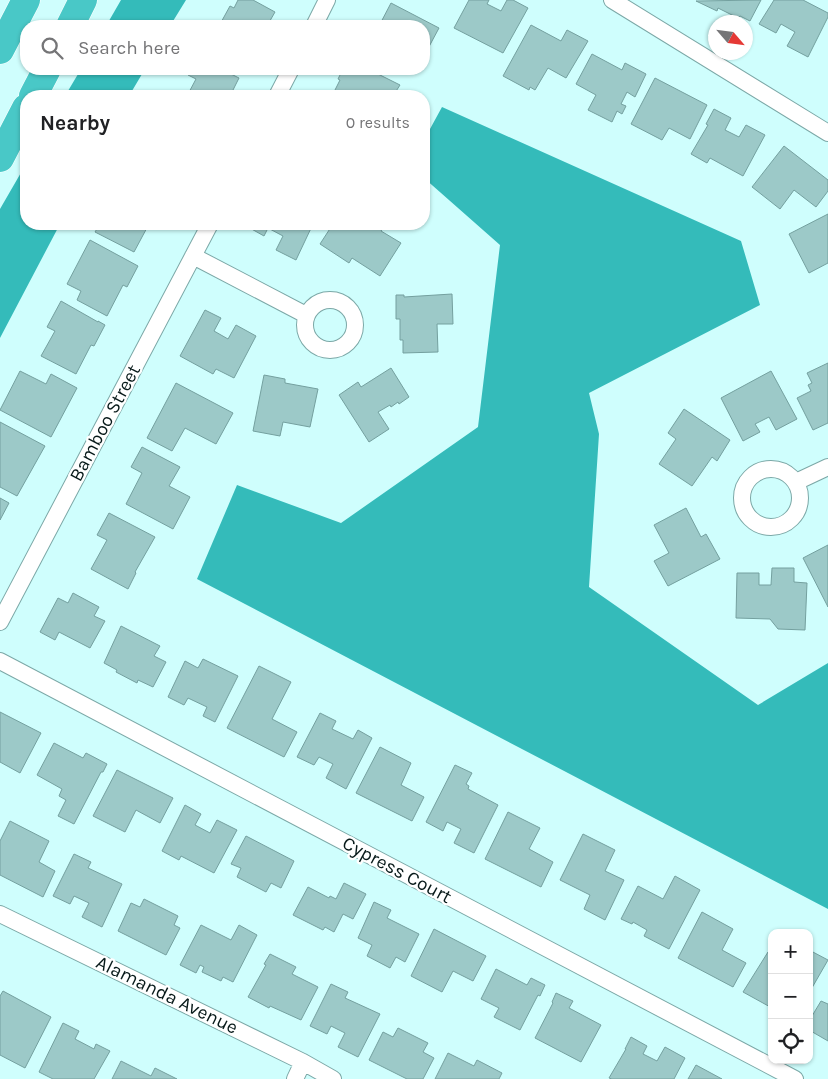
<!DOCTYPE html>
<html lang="en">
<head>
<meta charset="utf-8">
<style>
	body { margin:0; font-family:Karla,sans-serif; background:#f6f6f6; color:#202124 }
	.controls { position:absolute; right:15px; bottom:15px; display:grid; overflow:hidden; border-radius:10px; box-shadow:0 1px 4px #0004 }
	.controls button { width:45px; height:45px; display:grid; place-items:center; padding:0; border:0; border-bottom:1px solid #e0e0e0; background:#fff; color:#202124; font:25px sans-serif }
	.compass { position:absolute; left:708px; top:15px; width:45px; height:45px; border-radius:50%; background:#fff; box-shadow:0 1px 4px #0004; rotate:118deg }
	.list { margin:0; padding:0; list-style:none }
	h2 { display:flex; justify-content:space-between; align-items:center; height:65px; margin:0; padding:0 20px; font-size:21px }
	h2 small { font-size:16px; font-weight:400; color:#757577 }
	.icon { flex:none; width:28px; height:28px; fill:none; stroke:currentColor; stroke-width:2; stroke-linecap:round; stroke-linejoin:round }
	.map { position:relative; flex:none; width:828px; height:1079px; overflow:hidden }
	.search { position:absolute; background:#fff; box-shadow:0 1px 4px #0004; left:20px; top:20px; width:410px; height:55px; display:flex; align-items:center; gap:12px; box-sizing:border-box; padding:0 18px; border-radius:20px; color:#757577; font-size:19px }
	.panel { position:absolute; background:#fff; box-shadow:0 1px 4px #0004; left:20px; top:90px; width:410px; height:140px; border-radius:20px }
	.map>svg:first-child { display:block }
	.water { fill:#34bbba }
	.building { fill:#9cc9c8; stroke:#74a09f }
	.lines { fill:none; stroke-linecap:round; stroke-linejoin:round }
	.minor-casing { stroke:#7ca8a7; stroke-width:18 }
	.motorway-casing { stroke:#fff; stroke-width:29 }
	.minor { stroke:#fff; stroke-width:16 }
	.motorway { stroke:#49c8c7; stroke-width:28 }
	.labels { text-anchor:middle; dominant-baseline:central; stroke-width:4.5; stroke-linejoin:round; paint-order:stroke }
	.street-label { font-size:19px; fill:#071919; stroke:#fff }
</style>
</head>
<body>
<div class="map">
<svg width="828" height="1079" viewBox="0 0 828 1079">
	<rect width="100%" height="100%" fill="#cffefd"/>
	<path class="water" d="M 121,0 L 186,0 L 170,26 L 106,26 Z
		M 81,69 L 145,69 L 129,96 L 65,96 Z
		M 442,107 L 741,241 L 760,305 L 589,393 L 599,434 L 589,587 L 758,705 L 828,663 L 828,909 L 197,579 L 237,485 L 341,523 L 478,427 L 500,245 L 424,178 L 424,140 Z
		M 26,164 L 26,224 L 60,224 L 0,338 L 0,209 Z"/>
	<path class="building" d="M 238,0 L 253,0 L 275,12 L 267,26 L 219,26 L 230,6 L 234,8 Z
		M 469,0 L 489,0 L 487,4 L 501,11 L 507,0 L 513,0 L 528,8 L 503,53 L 454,28 Z
		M 761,0 L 750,21 L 740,16 L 738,18 L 718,8 L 717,11 L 696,1 Z
		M 774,0 L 803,0 L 828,13 L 828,17 L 808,57 L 787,46 L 795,32 L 781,24 L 776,33 L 759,24 Z
		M 391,3 L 439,28 L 424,56 L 424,26 L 379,26 Z
		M 531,25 L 561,41 L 567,30 L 588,41 L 566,78 L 548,68 L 535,90 L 530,87 L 529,90 L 503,76 Z
		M 592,54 L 622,70 L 625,63 L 646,74 L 635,97 L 627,92 L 621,104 L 626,106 L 622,114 L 617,111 L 612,122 L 588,110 L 596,95 L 576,84 Z
		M 191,69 L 197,72 L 198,69 L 221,69 L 239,78 L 230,96 L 187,96 L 196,79 L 188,75 Z
		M 343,69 L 368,69 L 400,85 L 393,96 L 332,96 L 340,80 L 338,79 Z
		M 655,78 L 707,105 L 690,139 L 669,128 L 662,140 L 631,124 Z
		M 714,109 L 731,118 L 725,130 L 739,137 L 746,125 L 765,135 L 743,176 L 710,158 L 707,163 L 691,154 L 708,125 L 706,124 Z
		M 784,146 L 828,180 L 828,191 L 816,207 L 794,190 L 780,209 L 752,187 Z
		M 828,214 L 828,263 L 809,273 L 789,234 Z
		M 100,224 L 149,224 L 134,252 L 95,232 Z
		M 250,224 L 313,224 L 296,260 L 276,250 L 283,236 L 268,228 L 264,236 L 248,227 Z
		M 333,224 L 386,224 L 381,231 L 401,243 L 380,276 L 352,258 L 349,263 L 320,244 Z
		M 90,240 L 138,266 L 127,287 L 123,285 L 107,316 L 77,300 L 81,291 L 67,284 Z
		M 452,294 L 453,324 L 437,324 L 438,352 L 403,353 L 403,340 L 400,340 L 400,319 L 396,319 L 396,295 L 404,295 L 404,297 Z
		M 61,301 L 98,322 L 98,321 L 105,325 L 94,346 L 91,345 L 76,374 L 41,356 L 55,331 L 47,327 Z
		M 205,310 L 221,318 L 214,331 L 228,339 L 236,325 L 256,336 L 234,378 L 216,369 L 213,374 L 180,356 Z
		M 828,363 L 828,423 L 813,430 L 797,398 L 811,391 L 808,385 L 812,383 L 807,373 Z
		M 391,368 L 409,397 L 399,404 L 398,402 L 391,407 L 390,405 L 378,412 L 389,429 L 369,442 L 339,395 L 358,382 L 361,387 Z
		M 20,371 L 46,384 L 51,374 L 77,388 L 51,437 L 0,410 Z
		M 771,371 L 797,419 L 776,430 L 769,417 L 755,424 L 760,432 L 743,441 L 721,398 Z
		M 264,375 L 285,379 L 285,383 L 318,389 L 310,427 L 283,422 L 280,436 L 253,431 Z
		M 176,383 L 233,413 L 216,444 L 185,428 L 172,451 L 147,438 Z
		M 684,409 L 730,440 L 717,461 L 712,457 L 692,486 L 659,464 L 676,439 L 668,433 Z
		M 0,422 L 45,446 L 17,496 L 0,487 Z
		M 142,447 L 180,467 L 169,486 L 190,497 L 173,529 L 126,504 L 142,473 L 131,467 Z
		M 0,498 L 9,503 L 0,520 Z
		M 686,508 L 701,537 L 706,534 L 720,559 L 668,586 L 654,561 L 669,553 L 654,525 Z
		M 109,513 L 155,537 L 135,572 L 136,573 L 128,589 L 91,569 L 107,540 L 97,535 Z
		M 828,545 L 828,607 L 803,558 Z
		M 772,568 L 794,568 L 794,582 L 807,583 L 805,630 L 778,629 L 770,619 L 736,618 L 737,573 L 759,573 L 759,585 L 771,585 Z
		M 73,593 L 99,607 L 94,616 L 105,621 L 90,648 L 59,632 L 55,640 L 40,632 L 58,598 L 68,603 Z
		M 121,626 L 160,646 L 154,656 L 166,662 L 153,687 L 138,680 L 137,683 L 116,672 L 117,670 L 104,663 Z
		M 203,659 L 238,676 L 215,722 L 203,716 L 207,707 L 188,698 L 184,705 L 168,697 L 185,661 L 198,668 Z
		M 259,666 L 291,682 L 272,719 L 297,732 L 284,757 L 227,728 Z
		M 0,712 L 41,733 L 20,773 L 0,762 Z
		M 320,713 L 336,721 L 332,729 L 353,739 L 358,730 L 372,738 L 346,789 L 326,778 L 333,764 L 319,757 L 314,765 L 297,757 Z
		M 54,743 L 83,758 L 86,753 L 107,764 L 103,772 L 101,772 L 74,824 L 58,816 L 66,800 L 59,796 L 62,789 L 37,775 Z
		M 380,747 L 411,763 L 401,785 L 424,797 L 412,821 L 356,793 Z
		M 455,765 L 472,773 L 466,784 L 469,786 L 468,789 L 498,805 L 474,853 L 454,843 L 461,829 L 447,822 L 443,831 L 426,822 Z
		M 117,770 L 173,798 L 160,823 L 136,810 L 125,832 L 93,816 Z
		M 185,805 L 201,814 L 195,825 L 210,833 L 217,820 L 237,830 L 214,873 L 181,856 L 179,860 L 162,851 Z
		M 508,812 L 540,828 L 529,849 L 553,862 L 541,887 L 485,859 Z
		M 10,821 L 49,841 L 39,862 L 55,871 L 43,897 L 0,875 L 0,841 Z
		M 583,834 L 615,850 L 605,871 L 624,880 L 605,920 L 584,909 L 590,895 L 560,880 Z
		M 246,836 L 294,861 L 281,888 L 271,883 L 266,892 L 237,877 L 241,868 L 231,864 Z
		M 74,854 L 91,862 L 88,868 L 122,884 L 102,927 L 82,917 L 89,903 L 74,896 L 70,904 L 53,896 Z
		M 675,876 L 700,890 L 669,949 L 644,936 L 647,930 L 633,922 L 632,924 L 621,919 L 638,886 L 663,899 Z
		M 344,883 L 366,894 L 353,919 L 343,914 L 334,932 L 325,927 L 323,930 L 293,915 L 308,887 L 329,898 L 330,896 L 336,899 Z
		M 144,899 L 178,916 L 174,925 L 180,928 L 166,955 L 118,931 L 131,903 L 140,907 Z
		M 374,902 L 391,910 L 387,918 L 419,934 L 405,962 L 396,957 L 390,968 L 367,956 L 372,945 L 358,938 Z
		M 702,912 L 733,929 L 722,950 L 746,963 L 733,987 L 678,958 Z
		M 201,925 L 231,940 L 239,925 L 257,935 L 233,982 L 223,977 L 221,981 L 202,972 L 204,967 L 200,965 L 196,973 L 180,965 Z
		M 434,929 L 486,956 L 473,981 L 453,971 L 442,992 L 411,976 Z
		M 811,951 L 828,960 L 809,993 L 809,955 Z
		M 768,952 L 772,954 L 772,1008 L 743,992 Z
		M 270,954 L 296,967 L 292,974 L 318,987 L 301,1020 L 270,1006 L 269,1008 L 248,997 L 266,965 L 264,964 Z
		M 496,969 L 527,985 L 531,978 L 545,985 L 540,996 L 538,995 L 520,1030 L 494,1017 L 499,1008 L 481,999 Z
		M 331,984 L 348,992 L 345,998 L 380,1014 L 358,1057 L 338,1047 L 345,1033 L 331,1026 L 327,1034 L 310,1026 Z
		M 3,991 L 51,1017 L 25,1068 L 0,1055 L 0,996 Z
		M 556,993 L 573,1001 L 569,1008 L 601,1025 L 581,1062 L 535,1038 L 553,1003 L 552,1002 Z
		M 821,1001 L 828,1004 L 828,1041 L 809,1030 L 809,1021 Z
		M 63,1023 L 79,1031 L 75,1039 L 94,1049 L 96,1044 L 110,1051 L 94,1079 L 53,1079 L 39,1072 Z
		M 398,1028 L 428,1043 L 423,1052 L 434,1058 L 423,1079 L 407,1079 L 369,1060 L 383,1032 L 393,1037 Z
		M 631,1037 L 647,1046 L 643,1054 L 657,1061 L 665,1047 L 685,1058 L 674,1079 L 612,1079 L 609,1078 L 626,1049 L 625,1049 Z
		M 448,1053 L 474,1066 L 477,1060 L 502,1073 L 499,1079 L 435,1079 Z
		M 121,1061 L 151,1076 L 155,1068 L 177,1079 L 112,1079 Z
		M 696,1065 L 722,1079 L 688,1079 Z"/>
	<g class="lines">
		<defs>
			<path id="minor" d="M 612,0 L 828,133
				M 314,26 L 327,0
				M 277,96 L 291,69
				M 193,256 L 306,315
				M305 325a25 25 0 1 1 50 0a25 25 0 1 1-50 0Z
				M742 498a29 29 0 1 1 58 0a29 29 0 1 1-58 0Z
				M 796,482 L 828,467
				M 0,622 L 210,224
				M 0,661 L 795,1079
				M 0,914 L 303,1062 L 333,1079
				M 295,1079 L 303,1062"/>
			<path id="motorway" d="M 70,26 L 83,0
				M 0,50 L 26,0
				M 33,96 L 47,69
				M 0,158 L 26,108"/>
		</defs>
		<use href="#minor" class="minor-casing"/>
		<use href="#motorway" class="motorway-casing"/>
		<use href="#minor" class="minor"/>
		<use href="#motorway" class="motorway"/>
	</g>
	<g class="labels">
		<g class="street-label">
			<text transform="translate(105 423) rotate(-62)">Bamboo Street</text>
			<text transform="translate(397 870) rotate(28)">Cypress Court</text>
			<text transform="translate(167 995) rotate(26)">Alamanda Avenue</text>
		</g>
	</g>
</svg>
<div class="controls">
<button>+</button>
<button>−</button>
<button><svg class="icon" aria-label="locate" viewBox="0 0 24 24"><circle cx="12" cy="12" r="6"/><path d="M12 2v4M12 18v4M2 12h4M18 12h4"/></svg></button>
</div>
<svg class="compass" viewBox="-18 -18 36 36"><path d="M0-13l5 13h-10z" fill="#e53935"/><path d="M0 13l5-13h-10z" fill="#757577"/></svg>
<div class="search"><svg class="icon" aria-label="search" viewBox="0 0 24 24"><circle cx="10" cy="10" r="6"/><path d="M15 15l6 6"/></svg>Search here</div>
<section class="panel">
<h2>Nearby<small>0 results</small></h2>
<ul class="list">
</ul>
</section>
</div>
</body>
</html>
